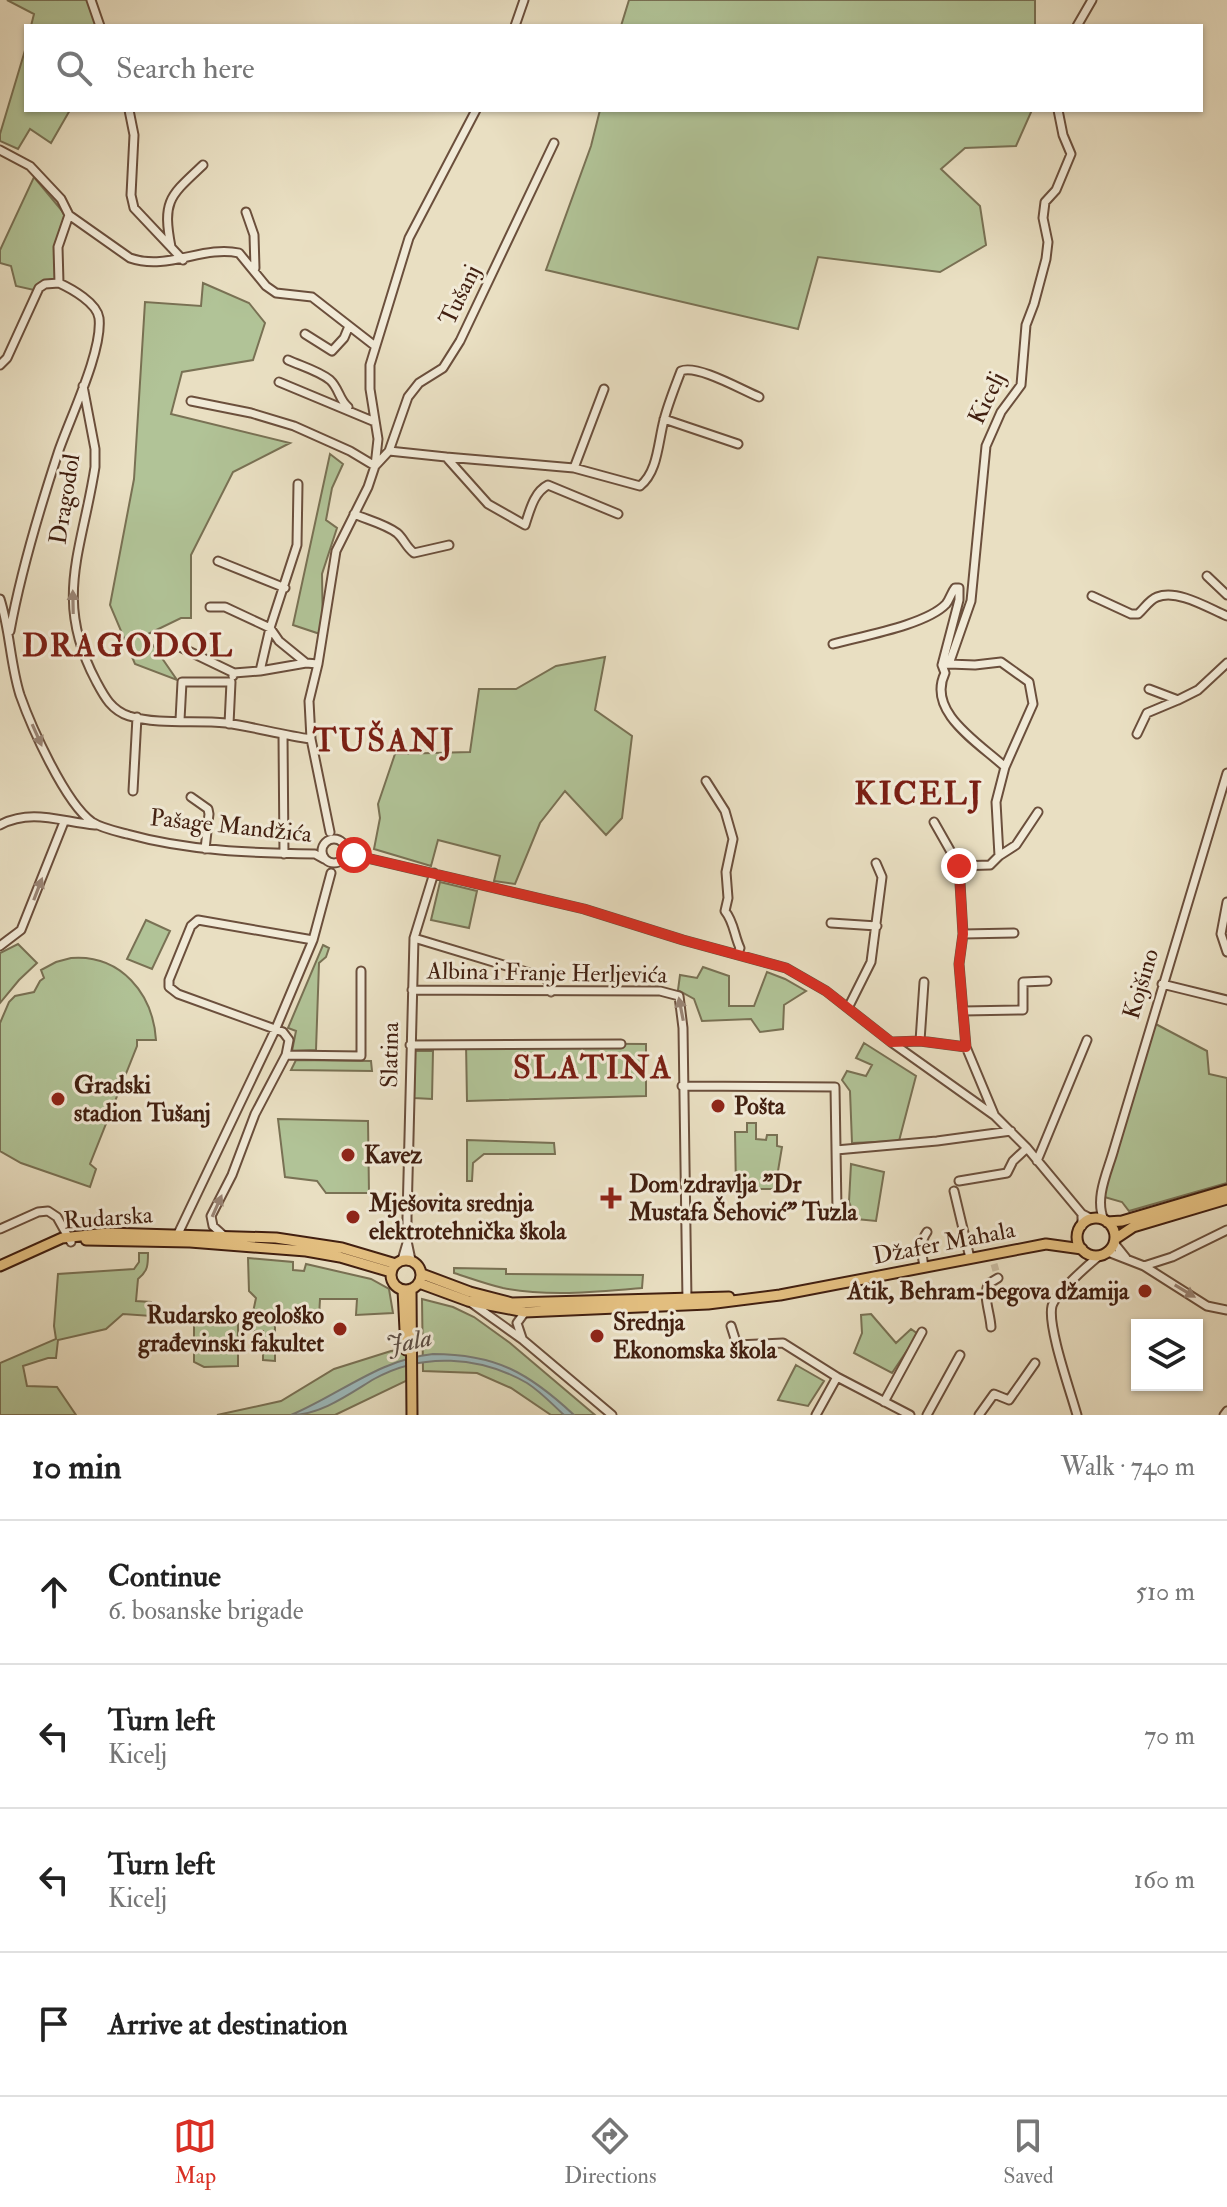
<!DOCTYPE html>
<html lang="en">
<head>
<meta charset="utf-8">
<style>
	body { margin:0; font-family:"IM FELL Double Pica",serif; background:#f2f2f2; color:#222 }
	.controls { position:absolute; right:24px; bottom:24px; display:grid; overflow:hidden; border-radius:0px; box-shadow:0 2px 6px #0004 }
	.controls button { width:72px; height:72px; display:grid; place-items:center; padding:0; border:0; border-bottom:2px solid #e0e0e0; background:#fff; color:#222; font:40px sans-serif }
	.stop { position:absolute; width:24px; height:24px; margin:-18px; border:6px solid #d93025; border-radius:50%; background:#fff }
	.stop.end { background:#d93025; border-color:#fff; box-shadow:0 2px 8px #0008 }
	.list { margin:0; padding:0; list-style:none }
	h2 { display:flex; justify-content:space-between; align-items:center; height:104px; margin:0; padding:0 32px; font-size:34px }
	h2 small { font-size:26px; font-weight:400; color:#767676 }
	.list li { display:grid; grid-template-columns:52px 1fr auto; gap:24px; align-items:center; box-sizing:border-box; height:144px; padding:0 32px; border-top:2px solid #e0e0e0 }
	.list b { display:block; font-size:30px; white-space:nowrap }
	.list p { margin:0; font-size:26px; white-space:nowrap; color:#767676 }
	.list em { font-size:26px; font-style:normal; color:#767676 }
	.icon { flex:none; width:44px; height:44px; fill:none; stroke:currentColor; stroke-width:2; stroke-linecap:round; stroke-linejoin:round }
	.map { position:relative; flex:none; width:1227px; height:1415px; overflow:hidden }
	.search { position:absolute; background:#fff; box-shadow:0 2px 6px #0004; left:24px; right:24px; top:24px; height:88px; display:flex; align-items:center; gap:20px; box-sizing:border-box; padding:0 28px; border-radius:0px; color:#767676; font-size:30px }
	.sheet { height:680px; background:#fff }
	nav { display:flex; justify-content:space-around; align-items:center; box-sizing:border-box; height:112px; border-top:2px solid #e0e0e0; background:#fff; font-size:22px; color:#767676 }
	nav a { display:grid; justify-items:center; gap:4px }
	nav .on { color:#d93025 }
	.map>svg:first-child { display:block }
	.green { fill:#b1c397; stroke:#797154; stroke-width:2 }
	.water { fill:#9cbabd; stroke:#787c78; stroke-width:2 }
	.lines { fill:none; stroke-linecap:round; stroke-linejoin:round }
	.minor-tunnel { stroke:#c7b99e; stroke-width:7; stroke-dasharray:7 3.5; stroke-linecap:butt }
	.minor-casing { stroke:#6b4f3c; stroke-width:11 }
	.major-casing { stroke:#411f10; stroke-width:13 }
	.minor { stroke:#f1ead7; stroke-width:7 }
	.major { stroke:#e4c081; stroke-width:9 }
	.oneway { fill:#998474 }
	.route { stroke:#d93025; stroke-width:10 }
	.poi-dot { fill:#8f2418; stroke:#f1ead7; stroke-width:3 }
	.labels { text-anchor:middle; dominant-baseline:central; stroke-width:6; stroke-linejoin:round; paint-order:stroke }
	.street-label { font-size:24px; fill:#411f10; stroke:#f1ead7 }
	.poi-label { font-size:24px; font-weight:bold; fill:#411f10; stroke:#f1ead7; text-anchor:start }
	.water-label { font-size:26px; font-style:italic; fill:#5c4e44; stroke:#f1ead7 }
	.district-label { font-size:32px; font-weight:bold; letter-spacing:2px; fill:#7a1f14; stroke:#f1ead7 }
</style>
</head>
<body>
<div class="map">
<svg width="1227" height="1415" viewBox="0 0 1227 1415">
	<rect width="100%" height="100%" fill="#e9dfc2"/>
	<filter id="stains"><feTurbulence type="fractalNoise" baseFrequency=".0025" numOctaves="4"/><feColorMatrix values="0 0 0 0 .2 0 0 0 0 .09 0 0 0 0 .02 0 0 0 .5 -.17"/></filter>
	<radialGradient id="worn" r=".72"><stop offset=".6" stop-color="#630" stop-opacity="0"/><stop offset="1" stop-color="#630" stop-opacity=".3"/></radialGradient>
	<path class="green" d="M 7,0 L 92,0 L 102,23 L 96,26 L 31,26 L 34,14 Z
		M 629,0 L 1035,0 L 1035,26 L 621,26 Z
		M 26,47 L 26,110 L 70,110 L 51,143 L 30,129 L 18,149 L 0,141 L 0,134 Z
		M 600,110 L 1032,110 L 1016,146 L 965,148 L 941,169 L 980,206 L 986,245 L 940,272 L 818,257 L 798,329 L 546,270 L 591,146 Z
		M 34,177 L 68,218 L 58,247 L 61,277 L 34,290 L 16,286 L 11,266 L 0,263 L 0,250 Z
		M 203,283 L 249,303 L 265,323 L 253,360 L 182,372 L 171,414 L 290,443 L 233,472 L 191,555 L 191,618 L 181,618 L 146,635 L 177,680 L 135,664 L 110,605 L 134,479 L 145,302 L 201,306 Z
		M 330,454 L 343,464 L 332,488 L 326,520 L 337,528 L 322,574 L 323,635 L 293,625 Z
		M 605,657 L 595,710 L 632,736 L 622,818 L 606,835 L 565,791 L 540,823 L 515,884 L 494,881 L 500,856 L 438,840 L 431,866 L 374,849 L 380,818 L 378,804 L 395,754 L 470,752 L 479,689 L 516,689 L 556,666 Z
		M 440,882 L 477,891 L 469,928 L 431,920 Z
		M 146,920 L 170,931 L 152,969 L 127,959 Z
		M 18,944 L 37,963 L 19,980 L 0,1003 L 0,953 Z
		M 323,945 L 329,948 L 326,957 L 319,963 L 316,1050 L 292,1051 L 296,1031 L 288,1028 Z
		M 71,958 C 121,954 153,994 156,1040 L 137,1040 L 137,1046 L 90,1164 L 96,1169 L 90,1187 L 21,1163 L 0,1151 L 0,1023 L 9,1002 L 15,996 L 34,992 L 40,981 L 44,978 L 41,970 L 56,962 Z
		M 703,967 L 729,976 L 729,1006 L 754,1006 L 767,972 L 785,979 L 806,991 L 784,1005 L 783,1029 L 760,1032 L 751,1019 L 702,1021 L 694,999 L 678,990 L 680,975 L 697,978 Z
		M 1150,1021 L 1207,1051 L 1209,1074 L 1227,1078 L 1227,1183 L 1129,1211 L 1122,1202 L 1101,1196 Z
		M 466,1043 L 646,1044 L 646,1096 L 467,1101 Z
		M 864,1043 L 916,1076 L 899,1141 L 852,1143 L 850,1091 L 842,1080 L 847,1071 L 866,1076 L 872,1065 L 856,1058 Z
		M 415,1051 L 433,1051 L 432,1099 L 414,1098 Z
		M 296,1060 L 371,1061 L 372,1071 L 291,1070 Z
		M 278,1119 L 368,1121 L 369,1193 L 326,1193 L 317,1181 L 285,1177 Z
		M 747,1123 L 756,1123 L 756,1139 L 766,1140 L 767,1135 L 777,1135 L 777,1146 L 782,1147 L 775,1189 L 736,1189 L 735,1132 L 747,1132 Z
		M 467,1140 L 554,1143 L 555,1154 L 484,1154 L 473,1163 L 472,1181 L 467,1181 Z
		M 851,1164 L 884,1172 L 876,1221 L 856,1219 L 849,1202 Z
		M 139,1253 L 148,1253 C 148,1265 148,1271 138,1279 L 136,1301 L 151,1302 L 151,1316 L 123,1314 L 106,1329 L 58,1340 L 56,1358 L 48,1358 L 23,1366 L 27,1386 L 57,1387 L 76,1415 L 0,1415 L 0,1363 L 56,1339 L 54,1326 L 58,1274 L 134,1269 L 139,1262 Z
		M 248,1258 L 293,1262 L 293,1270 L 304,1271 L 306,1264 L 371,1279 L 389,1289 L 393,1313 L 356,1315 L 357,1299 L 320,1299 L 319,1318 L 275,1317 L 275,1361 L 263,1360 L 263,1331 L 243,1331 L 244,1322 L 252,1317 L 256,1298 L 249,1291 Z
		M 454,1268 L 506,1269 L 506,1274 L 643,1275 L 642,1288 C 597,1292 548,1297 503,1288 C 486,1284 470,1278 454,1273 Z
		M 422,1299 L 453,1307 L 474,1317 L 510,1343 L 595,1415 L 551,1415 L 511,1388 L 477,1373 L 423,1371 Z
		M 871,1314 L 896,1343 L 911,1329 L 918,1334 L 892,1373 L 854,1353 L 862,1333 L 861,1315 Z
		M 204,1317 L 238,1319 L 238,1366 L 204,1367 L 194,1362 L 194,1323 Z
		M 407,1349 L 408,1380 L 335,1415 L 217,1415 L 281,1401 L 334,1369 L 391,1351 Z
		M 796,1365 L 824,1381 L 808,1406 L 778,1400 Z"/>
	<path class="water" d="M 433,1354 C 496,1354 529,1373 574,1415 L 564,1415 C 552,1404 541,1392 527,1383 C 480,1356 422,1352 374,1379 C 349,1394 321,1415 291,1415 C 339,1395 380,1359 433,1354 Z"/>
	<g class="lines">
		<path class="minor-tunnel" d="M 994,1264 L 998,1278"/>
		<defs>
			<path id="minor" d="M 91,0 L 100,26
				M 515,26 L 524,0
				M 1077,26 L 1092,0
				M 129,110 L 134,135 L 131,195 L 134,208 L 183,260
				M 0,150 L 30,166 L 61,199 L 69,215 L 130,258 C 168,271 203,245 239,253 L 266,286 L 276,293 L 312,297 L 375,346
				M 246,212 L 254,235 L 255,268
				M 171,247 C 162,200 170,196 203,165
				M 305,334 L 332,351 L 344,338 L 349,326
				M 288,360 C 301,366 319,371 330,380 C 339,388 339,400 348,407
				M 0,365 L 7,358 L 39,288 L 45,284 L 59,283
				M 279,382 L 375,422
				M 83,386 L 95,449 L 95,467 C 82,551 53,600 96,681 C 104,696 111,710 129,716 C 159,725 195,720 226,723 C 254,727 282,735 311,739
				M 191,401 L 251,413 L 294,426 L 350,451 L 375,466 L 389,451 L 446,457 L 488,504 L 525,525 C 530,510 534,492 548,485 L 618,514
				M 664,419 L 738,444
				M 389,451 L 408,397 L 419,383 L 443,368 L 460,341 L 554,143
				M 446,457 L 574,468 L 640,486 C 658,472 658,442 664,420 C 668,404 675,387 681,371 C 697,364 742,390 759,397
				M 574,468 L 604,389
				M 298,484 L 297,545 L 270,628 L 260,671 L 306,663 L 318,664
				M 354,514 C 368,520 385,524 397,533 C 404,539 406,547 414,553 L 449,545
				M 218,561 L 285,588
				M 1207,576 L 1227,595
				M 1092,596 L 1131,614 L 1138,614 C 1144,609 1149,600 1157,597 C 1178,589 1208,608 1227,616
				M 0,599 C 10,630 10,663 20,695 C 31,726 65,803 92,822 C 101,828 115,831 127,834 C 188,851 252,853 315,854 L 324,859
				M 210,607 L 225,607 L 270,628 L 279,641 L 306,663
				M 10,631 C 21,570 39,511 58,453 C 69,420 103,351 99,318 C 97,303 72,289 59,283 L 58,247 L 69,215
				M 833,644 C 862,636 926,625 946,604 C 950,599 951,593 955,588 L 959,588 L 959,600 L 942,665
				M 180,647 L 234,673
				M 949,664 L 975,665 L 1001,662 L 1029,682 L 1033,704 L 1005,767
				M 233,676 L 234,673 L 260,671
				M 1149,689 L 1178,700 L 1198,690 L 1227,663
				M 180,720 L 182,682 L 231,682 L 229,724
				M 1137,734 L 1147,713 L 1178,700
				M 283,735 L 284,854
				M 706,781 L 725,811 L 733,839 L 726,872 L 728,898 L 725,911 C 734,922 734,935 740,948 L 738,953
				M 133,791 L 137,717
				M 191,797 L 208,809 L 209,814 L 205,849
				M 934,822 L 959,866 L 963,934 L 959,964 L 966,1047 L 994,1114
				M 0,825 C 31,808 62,822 95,825
				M 330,832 L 311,739 L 309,701 L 318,664 L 336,551 L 368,487 L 375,466 L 378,439 L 370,389 L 370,365 L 409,238 L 476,110
				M322 851a12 12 0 1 1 24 0a12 12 0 1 1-24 0Z
				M 354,855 L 584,909 L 683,940 L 786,968 L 826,991 L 891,1042 L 995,1116 L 1027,1148 L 1082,1214 L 1092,1219
				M 999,856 L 1016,845 L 1038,812
				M 959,866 L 990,865 L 999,856 L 996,802 L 1005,767 C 979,743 926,712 945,673 L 942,665 L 949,664 L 971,601 L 986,446 L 1001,412 L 1021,385 L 1026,325 L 1034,304 L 1046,259 L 1048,242 L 1043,218 L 1045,202 L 1056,190 L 1071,154 L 1063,135 L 1058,110
				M 1227,902 L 1221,934 L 1227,952
				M 831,923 L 877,926
				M 963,934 L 1014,933
				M 414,938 L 543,977 L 548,981 L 551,992
				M 313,940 L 198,920 L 191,926 L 169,980 L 169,987 L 178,994 L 283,1032 L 289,1040 L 286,1055 L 361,1056 L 361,971
				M 0,946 L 21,930 L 64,822
				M 1162,984 L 1227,1000
				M 412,990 L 660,991 L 679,996 L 683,1028 L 687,1301
				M 848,1008 L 871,962 L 882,877 L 876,863
				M 963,1011 L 1023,1010 L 1023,982 L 1047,981
				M 920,1041 L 924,982
				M 893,1042 L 920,1041 L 966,1047
				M 410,1045 L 621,1044
				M 682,1086 L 835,1087 L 837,1210
				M 836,1150 L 937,1141 L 1011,1131
				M 1037,1161 L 1087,1040
				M 959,1181 L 1007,1173 L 1013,1161 L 1027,1148
				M 954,1191 L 970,1258
				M 1104,1220 C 1094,1198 1108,1171 1114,1149 L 1227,773
				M 1082,1226 L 1082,1214
				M 0,1229 L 38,1212 L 48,1211 L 57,1217 L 71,1242
				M 223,1235 L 213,1226 L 211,1216 L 232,1175 L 255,1114 L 286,1055
				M 176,1238 L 276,1028 L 313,940 L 331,873
				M 1114,1243 L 1126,1258
				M 1108,1252 L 1144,1266 L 1207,1306 L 1227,1310
				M 402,1260 L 407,1243
				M 411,1260 L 407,1241 L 407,1217 L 414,938 L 434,873
				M 1144,1266 L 1172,1257 L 1227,1230
				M 924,1267 C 922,1254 919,1243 927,1232
				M 470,1302 L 523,1340 L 612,1415
				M 731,1326 L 737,1345 L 783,1343 L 837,1377 L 910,1415
				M 991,1327 C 990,1312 983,1298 988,1284 L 998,1278
				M 522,1338 L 517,1323 L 525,1312
				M 884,1402 L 922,1332
				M 816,1415 L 837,1377
				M 927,1415 L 960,1355
				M 979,1415 L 994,1394 L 1009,1400 L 1035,1363
				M 1077,1415 C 1071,1393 1047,1326 1052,1306 C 1056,1293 1088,1265 1099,1256
				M 1224,1415 L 1227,1411"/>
			<path id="major" d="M1077 1237a19 19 0 1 1 38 0a19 19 0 1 1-38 0Z
				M 1107,1222 L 1122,1221 L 1227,1190
				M 1115,1239 L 1133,1227 L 1227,1199
				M 86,1240 L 190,1242 L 306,1251 L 340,1257 L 391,1272
				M391 1275a15 15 0 1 1 30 0a15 15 0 1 1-30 0Z
				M 0,1266 L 62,1238 L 107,1233 L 276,1238 L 342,1248 L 396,1264
				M 422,1274 L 470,1292 L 512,1303 L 729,1297
				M 419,1283 L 468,1301 L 525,1312 L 708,1304 L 780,1295 L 1046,1244 L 1082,1249
				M 411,1289 L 412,1415
				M 403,1290 L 406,1350"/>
		</defs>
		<use href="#minor" class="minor-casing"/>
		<use href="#major" class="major-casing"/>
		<use href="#minor" class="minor"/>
		<use href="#major" class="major"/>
	</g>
	<defs><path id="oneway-solid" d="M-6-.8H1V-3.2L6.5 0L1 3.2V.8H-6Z" transform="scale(2)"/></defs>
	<g class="oneway">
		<use href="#oneway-solid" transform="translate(73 602) rotate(-91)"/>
		<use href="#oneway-solid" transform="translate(37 735) rotate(66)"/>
		<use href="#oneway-solid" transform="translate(38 889) rotate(-69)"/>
		<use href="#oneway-solid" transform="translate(681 1009) rotate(-101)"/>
		<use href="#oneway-solid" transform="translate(217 1206) rotate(-66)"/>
		<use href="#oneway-solid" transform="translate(1185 1291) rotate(31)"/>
	</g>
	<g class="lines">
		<path class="route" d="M 354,855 L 584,909 L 683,940 L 786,968 L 826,991 L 891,1042 L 920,1041 L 966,1047 L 959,964 L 963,934 L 959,866"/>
	</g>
	<g class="poi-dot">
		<circle cx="58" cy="1099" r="8"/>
		<circle cx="718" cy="1106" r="8"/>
		<circle cx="348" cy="1155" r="8"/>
		<path d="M607 1186h8v8h8v8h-8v8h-8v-8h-8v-8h8z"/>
		<circle cx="353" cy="1217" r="8"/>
		<circle cx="1145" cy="1291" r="8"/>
		<circle cx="340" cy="1329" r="8"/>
		<circle cx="597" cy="1336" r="8"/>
	</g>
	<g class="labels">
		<g class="street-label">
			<text transform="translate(460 295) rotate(-64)">Tušanj</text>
			<text transform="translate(987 398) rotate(-64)">Kicelj</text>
			<text transform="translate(65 499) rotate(-81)">Dragodol</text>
			<text transform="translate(231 826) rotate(6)">Pašage Mandžića</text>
			<text transform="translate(547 973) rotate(1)">Albina i Franje Herljevića</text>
			<text transform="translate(1141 984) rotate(-73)">Kojšino</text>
			<text transform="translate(390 1055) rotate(-89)">Slatina</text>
			<text transform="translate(108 1218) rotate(-4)">Rudarska</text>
			<text transform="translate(944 1243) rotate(-11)">Džafer Mahala</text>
		</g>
		<g class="poi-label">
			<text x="74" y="1085">Gradski<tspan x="74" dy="28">stadion Tušanj</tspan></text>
			<text x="734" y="1106">Pošta</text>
			<text x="364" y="1155">Kavez</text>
			<text x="629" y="1184">Dom zdravlja "Dr<tspan x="629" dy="28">Mustafa Šehović" Tuzla</tspan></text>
			<text x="369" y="1203">Mješovita srednja<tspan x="369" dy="28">elektrotehnička škola</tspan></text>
			<text x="1129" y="1291" text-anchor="end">Atik, Behram-begova džamija</text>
			<text x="324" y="1315" text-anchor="end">Rudarsko geološko<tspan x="324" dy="28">građevinski fakultet</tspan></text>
			<text x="613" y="1322">Srednja<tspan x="613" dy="28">Ekonomska škola</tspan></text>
		</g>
		<g class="water-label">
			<text transform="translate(409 1342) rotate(-12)">Jala</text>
		</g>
		<g class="district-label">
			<text x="128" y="646">DRAGODOL</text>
			<text x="384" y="741">TUŠANJ</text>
			<text x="919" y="794">KICELJ</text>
			<text x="593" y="1068">SLATINA</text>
		</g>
	</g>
	<rect width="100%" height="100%" filter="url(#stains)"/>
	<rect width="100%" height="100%" fill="url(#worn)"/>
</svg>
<div class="controls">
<button><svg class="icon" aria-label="layers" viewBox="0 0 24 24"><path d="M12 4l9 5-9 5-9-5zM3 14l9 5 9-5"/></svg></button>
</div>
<div class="stop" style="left:354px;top:855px"></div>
<div class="stop end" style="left:959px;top:866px"></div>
<div class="search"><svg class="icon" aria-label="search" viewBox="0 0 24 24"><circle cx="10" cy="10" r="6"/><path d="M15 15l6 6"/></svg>Search here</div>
</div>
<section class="sheet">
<h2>10 min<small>Walk · 740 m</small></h2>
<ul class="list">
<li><svg class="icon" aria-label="ahead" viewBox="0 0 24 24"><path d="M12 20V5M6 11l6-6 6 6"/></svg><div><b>Continue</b><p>6. bosanske brigade</p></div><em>510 m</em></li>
<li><svg class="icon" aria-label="left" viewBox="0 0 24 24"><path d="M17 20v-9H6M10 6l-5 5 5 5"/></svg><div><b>Turn left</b><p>Kicelj</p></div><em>70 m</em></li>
<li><svg class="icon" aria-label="left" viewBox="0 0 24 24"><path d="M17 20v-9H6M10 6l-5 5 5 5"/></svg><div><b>Turn left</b><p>Kicelj</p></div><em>160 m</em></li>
<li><svg class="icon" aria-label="arrive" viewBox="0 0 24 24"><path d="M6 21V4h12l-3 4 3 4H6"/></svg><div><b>Arrive at destination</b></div></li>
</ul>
</section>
<nav>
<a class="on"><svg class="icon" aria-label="map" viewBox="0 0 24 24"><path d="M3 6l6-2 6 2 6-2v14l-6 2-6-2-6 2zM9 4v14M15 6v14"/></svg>Map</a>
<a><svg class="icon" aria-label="directions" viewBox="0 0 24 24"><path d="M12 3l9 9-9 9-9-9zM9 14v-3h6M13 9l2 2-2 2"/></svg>Directions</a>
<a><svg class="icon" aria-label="saved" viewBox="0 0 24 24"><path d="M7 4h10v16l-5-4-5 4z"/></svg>Saved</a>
</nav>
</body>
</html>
